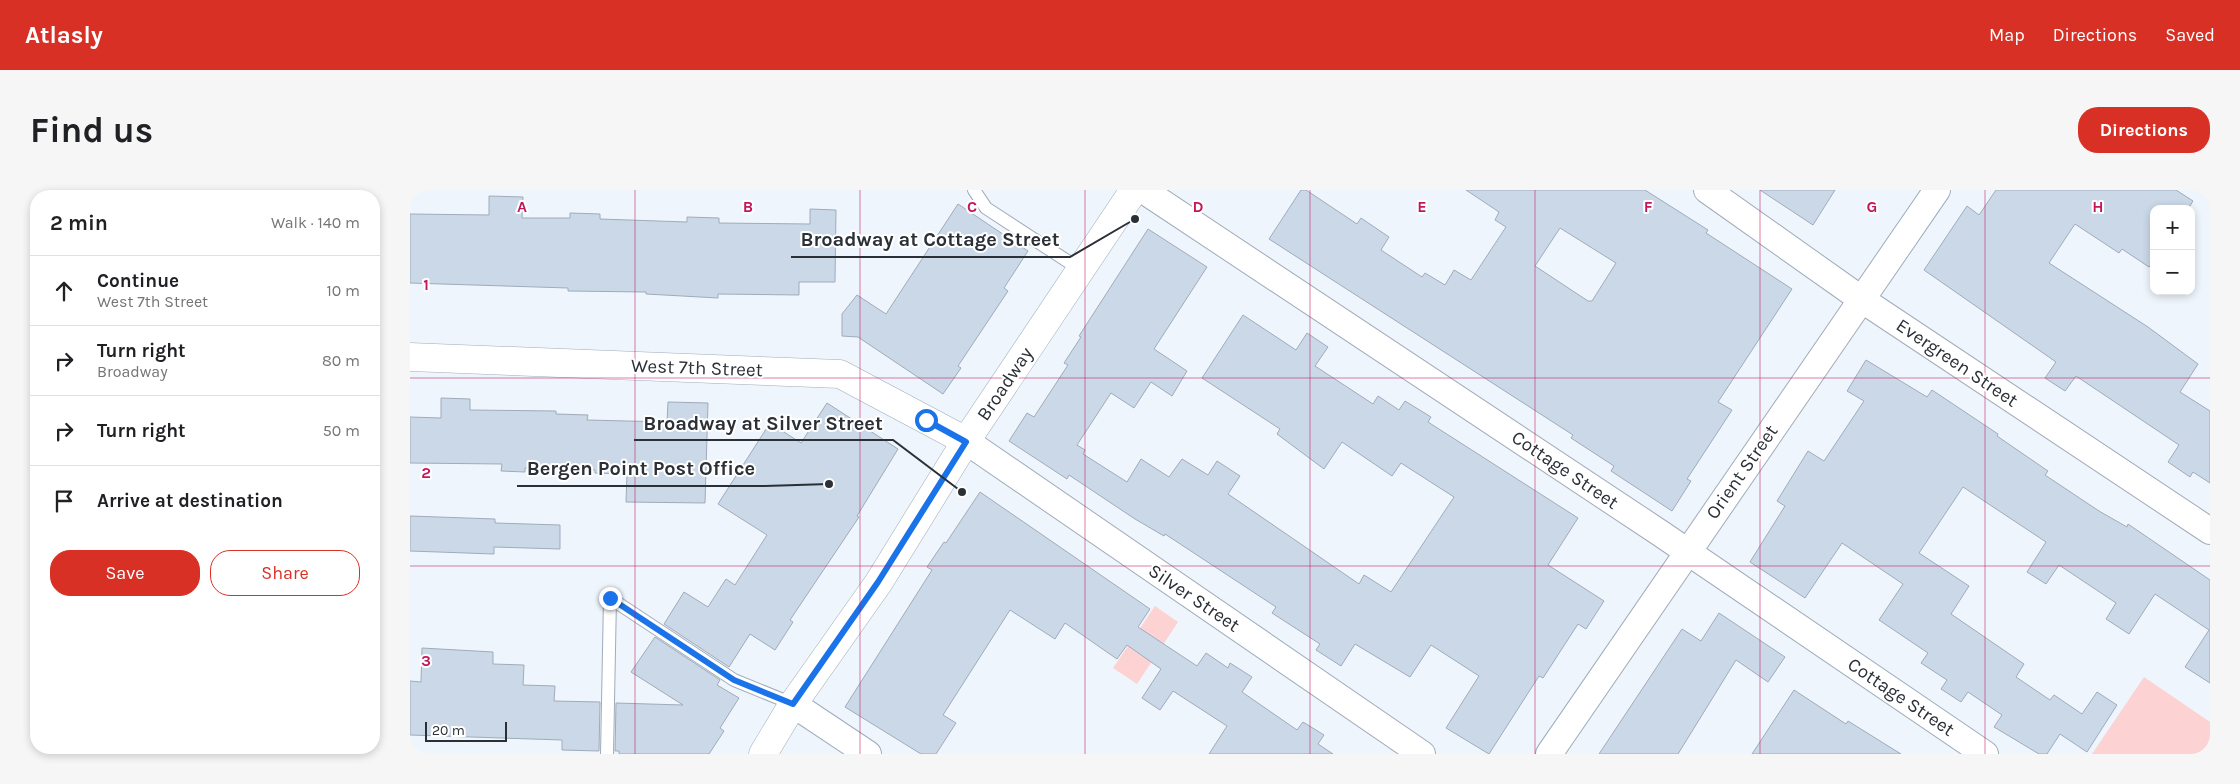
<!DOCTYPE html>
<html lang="en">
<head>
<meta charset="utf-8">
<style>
	body { margin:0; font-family:Karla,sans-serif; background:#f6f6f6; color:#202124 }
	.controls { position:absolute; right:15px; top:15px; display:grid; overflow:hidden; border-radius:10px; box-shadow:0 2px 8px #0003 }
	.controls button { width:45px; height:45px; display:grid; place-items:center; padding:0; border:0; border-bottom:1px solid #e0e0e0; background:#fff; color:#202124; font:25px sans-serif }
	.scale { position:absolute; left:15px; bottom:12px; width:82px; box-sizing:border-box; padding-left:5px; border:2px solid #2b3037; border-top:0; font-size:14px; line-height:18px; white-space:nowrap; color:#2b3037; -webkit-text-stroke:4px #fff; paint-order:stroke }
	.stop { position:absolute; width:15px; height:15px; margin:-11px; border:4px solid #1a73e8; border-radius:50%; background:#fff }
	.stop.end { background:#1a73e8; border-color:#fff; box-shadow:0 1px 5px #0008 }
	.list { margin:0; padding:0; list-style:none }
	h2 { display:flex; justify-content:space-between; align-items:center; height:65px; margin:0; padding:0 20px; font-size:21px }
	h2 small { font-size:16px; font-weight:400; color:#757577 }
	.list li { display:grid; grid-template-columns:32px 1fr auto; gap:15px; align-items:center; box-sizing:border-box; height:70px; padding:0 20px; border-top:1px solid #e0e0e0 }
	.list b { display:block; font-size:19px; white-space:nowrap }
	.list p { margin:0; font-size:16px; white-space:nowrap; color:#757577 }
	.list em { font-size:16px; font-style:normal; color:#757577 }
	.actions { display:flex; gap:10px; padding:15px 20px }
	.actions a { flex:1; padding:11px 0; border:1px solid #d93025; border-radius:20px; text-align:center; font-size:18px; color:#d93025 }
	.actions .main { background:#d93025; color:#fff }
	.icon { flex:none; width:28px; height:28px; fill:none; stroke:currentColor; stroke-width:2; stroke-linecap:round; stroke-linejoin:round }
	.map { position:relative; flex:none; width:1800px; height:564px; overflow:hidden; border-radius:20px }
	header { display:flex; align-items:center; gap:30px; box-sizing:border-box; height:70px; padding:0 25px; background:#d93025; color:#fff }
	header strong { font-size:24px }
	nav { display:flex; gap:28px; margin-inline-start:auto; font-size:18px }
	.intro { display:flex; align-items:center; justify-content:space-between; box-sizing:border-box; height:120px; padding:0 30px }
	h1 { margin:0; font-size:35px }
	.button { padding:12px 22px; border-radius:20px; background:#d93025; color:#fff; font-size:18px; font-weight:700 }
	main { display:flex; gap:30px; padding:0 30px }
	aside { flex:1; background:#fff; border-radius:20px; box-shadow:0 2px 8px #0003 }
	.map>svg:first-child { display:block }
	.green { fill:#fcd2d2 }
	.building { fill:#cad8e8; stroke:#9fabbb; fill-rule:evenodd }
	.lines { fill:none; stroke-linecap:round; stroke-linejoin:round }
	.service-casing { stroke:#a0acbc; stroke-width:14 }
	.minor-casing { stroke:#a0acbc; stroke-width:28 }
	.tertiary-casing { stroke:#a0acbc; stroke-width:29 }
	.service { stroke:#fff; stroke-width:12 }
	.minor { stroke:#fff; stroke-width:26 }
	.tertiary { stroke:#fff; stroke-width:28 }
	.route { stroke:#1a73e8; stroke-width:6 }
	.grid { fill:none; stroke:#c2185b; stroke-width:1; stroke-opacity:0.55 }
	.labels { text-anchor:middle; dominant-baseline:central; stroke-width:4; stroke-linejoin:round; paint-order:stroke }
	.street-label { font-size:19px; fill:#2b3037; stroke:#fff }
	.grid-label { font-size:16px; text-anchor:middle; font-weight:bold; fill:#c2185b; stroke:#fff; stroke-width:4; stroke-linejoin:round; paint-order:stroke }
	.leader { fill:none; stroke:#2b3037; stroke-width:2 }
	.callout-dot { fill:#2b3037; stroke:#fff; stroke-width:2 }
	.callout-label { font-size:20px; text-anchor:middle; font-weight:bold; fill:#2b3037; stroke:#fff; stroke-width:4; stroke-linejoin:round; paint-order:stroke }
</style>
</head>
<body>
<header>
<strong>Atlasly</strong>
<nav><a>Map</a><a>Directions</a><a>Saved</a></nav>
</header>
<div class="intro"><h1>Find us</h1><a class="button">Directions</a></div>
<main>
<aside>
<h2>2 min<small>Walk · 140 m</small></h2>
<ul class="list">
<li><svg class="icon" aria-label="ahead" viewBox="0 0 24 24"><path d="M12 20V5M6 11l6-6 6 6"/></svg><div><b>Continue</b><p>West 7th Street</p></div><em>10 m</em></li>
<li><svg class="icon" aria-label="right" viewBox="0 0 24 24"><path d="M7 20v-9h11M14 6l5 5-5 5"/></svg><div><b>Turn right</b><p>Broadway</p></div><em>80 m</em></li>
<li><svg class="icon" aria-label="right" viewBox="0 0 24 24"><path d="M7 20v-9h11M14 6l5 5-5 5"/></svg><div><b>Turn right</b></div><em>50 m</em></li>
<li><svg class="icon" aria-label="arrive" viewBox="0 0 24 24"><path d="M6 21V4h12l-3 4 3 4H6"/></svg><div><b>Arrive at destination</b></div></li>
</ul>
<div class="actions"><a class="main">Save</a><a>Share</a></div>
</aside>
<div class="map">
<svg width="1800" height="564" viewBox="0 0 1800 564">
	<rect width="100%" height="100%" fill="#eff5fc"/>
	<path class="green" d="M 745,416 L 768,432 L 727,494 L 703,478 Z
		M 1734,487 L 1800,532 L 1800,564 L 1682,564 Z"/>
	<path class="building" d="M 891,0 L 896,0 L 947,34 L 951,28 L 979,47 L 971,60 L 1012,87 L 1015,83 L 1035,95 L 1044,80 L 1061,90 L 1096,37 L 1085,30 L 1089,22 L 1056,0 L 1235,0 L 1298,40 L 1296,43 L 1382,99 L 1308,212 L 1322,220 L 1277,289 L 1281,291 L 1262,321 L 1201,281 L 1204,276 L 1161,248 L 1163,245 L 859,49 ZM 1150,38 L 1206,73 L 1182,111 L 1178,111 L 1125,76 Z
		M 1350,0 L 1425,0 L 1403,35 Z
		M 1586,0 L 1766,0 L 1783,11 L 1778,19 L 1744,19 L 1744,70 L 1739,77 L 1712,59 L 1709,63 L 1665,34 L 1639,73 L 1738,137 L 1788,174 L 1770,202 L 1800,221 L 1800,293 L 1783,282 L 1780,287 L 1758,272 L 1769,255 L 1666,186 L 1655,201 L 1635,188 L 1646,172 L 1514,80 L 1557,16 L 1569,25 Z
		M 79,6 L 113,7 L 112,28 L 160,28 L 160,23 L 190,24 L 190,29 L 277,32 L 277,27 L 309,28 L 309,33 L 400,34 L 400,19 L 426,20 L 425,92 L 389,92 L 389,105 L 308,104 L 308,108 L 236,104 L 236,102 L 158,101 L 158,98 L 0,93 L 0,24 L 79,25 Z
		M 548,14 L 618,61 L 594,98 L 598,101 L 548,176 L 551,178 L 533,204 L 448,147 L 432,146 L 432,124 L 447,105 L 476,124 Z
		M 738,39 L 797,77 L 744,159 L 777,181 L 762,206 L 741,192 L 724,218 L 701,203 L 667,255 L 675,260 L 673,264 L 717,292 L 731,269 L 759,287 L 772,269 L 798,285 L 807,271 L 830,286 L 818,304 L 949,394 L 954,385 L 981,402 L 1044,307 L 991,273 L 982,286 L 932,252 L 914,279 L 867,244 L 870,239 L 792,188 L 833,125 L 886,160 L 897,143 L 918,157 L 905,176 L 963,214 L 968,206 L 989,220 L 995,211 L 1021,227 L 1018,232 L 1168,328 L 1138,375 L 1194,411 L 1176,439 L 1168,434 L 1133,488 L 1129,486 L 1079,564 L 1036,538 L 1069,486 L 1021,455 L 1000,487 L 945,454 L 931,476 L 906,460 L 910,454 L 862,423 L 866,417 L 755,344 L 754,346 L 725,329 L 659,285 L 657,289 L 599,251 L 617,223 L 624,227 L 658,175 L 654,173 L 671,147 L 669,146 Z
		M 1456,170 L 1517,207 L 1522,200 L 1588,244 L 1587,246 L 1638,281 L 1635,285 L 1689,321 L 1717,337 L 1718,334 L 1800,390 L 1800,493 L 1775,477 L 1799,440 L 1745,404 L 1719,444 L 1696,429 L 1706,413 L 1649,375 L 1636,394 L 1617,382 L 1636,352 L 1553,297 L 1509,363 L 1559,396 L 1541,424 L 1614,474 L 1606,487 L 1640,510 L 1644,505 L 1672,524 L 1687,502 L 1707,515 L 1677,562 L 1650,544 L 1637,564 L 1629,564 L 1584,537 L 1592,525 L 1558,502 L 1551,512 L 1531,499 L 1537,490 L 1511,473 L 1518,463 L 1469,430 L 1493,394 L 1432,353 L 1395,408 L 1340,372 L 1375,316 L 1367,311 L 1398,261 L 1414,271 L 1454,211 L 1437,201 Z
		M 31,208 L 60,209 L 60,220 L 146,221 L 146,224 L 178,225 L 177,230 L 257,232 L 258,212 L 298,213 L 295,313 L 216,312 L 217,284 L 185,283 L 185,280 L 115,278 L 115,282 L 91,281 L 92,274 L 0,273 L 0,227 L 31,228 Z
		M 417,213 L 488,259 L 447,326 L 449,327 L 380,430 L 383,432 L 365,460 L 340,444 L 319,477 L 254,434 L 274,402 L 298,417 L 316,389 L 325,395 L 357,345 L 308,314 L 360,233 L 391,253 Z
		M 570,302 L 740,419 L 728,437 L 787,476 L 796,463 L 818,478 L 820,473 L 842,487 L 832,502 L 887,540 L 893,532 L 914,545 L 908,554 L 923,564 L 799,564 L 817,536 L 763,501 L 750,520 L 732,508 L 751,479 L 717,455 L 707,469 L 655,433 L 645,449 L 600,420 L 533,525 L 546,533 L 526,564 L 511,564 L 435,517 L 522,380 L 517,377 L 534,352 L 536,353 Z
		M 0,326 L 85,329 L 85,333 L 150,335 L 150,359 L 84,357 L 84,364 L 0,361 Z
		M 1309,423 L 1375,467 L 1358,492 L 1326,470 L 1268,564 L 1189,564 L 1272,439 L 1291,451 Z
		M 245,447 L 310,490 L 307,495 L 329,508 L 310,538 L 314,541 L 299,564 L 209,564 L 209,561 L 205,561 L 206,513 L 273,515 L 221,482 Z
		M 12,458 L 83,462 L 83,474 L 114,475 L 113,495 L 145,496 L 144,511 L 190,512 L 189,561 L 152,560 L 152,550 L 0,545 L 0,491 L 11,492 Z
		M 1384,500 L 1436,534 L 1438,531 L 1491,564 L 1342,564 Z"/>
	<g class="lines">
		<defs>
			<path id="service" d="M 564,0 L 576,18 L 671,80
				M 197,564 L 200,408 L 324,490 L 383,514"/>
			<path id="minor" d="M 733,0 L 1250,343 L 1575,564
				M 1297,0 L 1451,109 L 1800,341
				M 556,251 L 1012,564
				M 383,514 L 458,564
				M 1139,564 L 1527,0"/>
			<path id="tertiary" d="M 0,167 L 430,184 L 556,251
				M 353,564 L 383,514 L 469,392 L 556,251 L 724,0"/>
		</defs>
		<use href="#service" class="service-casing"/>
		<use href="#minor" class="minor-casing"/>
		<use href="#tertiary" class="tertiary-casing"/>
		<use href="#service" class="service"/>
		<use href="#minor" class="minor"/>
		<use href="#tertiary" class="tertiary"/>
	</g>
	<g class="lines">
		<path class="route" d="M 200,408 L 324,490 L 383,514 L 468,392 L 556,252 L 516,230"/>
	</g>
	<path class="grid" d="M 225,0 L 225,564M 450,0 L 450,564M 675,0 L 675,564M 900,0 L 900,564M 1125,0 L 1125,564M 1350,0 L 1350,564M 1575,0 L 1575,564M 0,188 L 1800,188M 0,376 L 1800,376"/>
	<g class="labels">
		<g class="street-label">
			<text transform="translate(1547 173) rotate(34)">Evergreen Street</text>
			<text transform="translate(287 178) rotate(2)">West 7th Street</text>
			<text transform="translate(595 194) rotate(-56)">Broadway</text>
			<text transform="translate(1155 280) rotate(34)">Cottage Street</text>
			<text transform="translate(1332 282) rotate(-55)">Orient Street</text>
			<text transform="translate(784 408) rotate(34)">Silver Street</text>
			<text transform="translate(1491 507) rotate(34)">Cottage Street</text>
		</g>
	</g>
	<g class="grid-label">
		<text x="112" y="22">A</text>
		<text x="338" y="22">B</text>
		<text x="562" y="22">C</text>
		<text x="788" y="22">D</text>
		<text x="1012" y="22">E</text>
		<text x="1238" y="22">F</text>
		<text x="1462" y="22">G</text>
		<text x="1688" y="22">H</text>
		<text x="16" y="100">1</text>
		<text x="16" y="288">2</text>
		<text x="16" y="476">3</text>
	</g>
	<path class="leader" d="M725 29L660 67H381M552 302L483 250H224M419 294L355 296H107"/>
	<g class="callout-dot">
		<circle cx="725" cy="29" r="5"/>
		<circle cx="552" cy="302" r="5"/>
		<circle cx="419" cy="294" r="5"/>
	</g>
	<g class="callout-label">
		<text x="520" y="56">Broadway at Cottage Street</text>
		<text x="353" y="240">Broadway at Silver Street</text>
		<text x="231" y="285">Bergen Point Post Office</text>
	</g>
</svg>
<div class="controls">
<button>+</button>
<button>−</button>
</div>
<div class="scale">20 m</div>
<div class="stop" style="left:516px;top:230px"></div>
<div class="stop end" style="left:200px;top:408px"></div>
</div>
</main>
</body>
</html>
